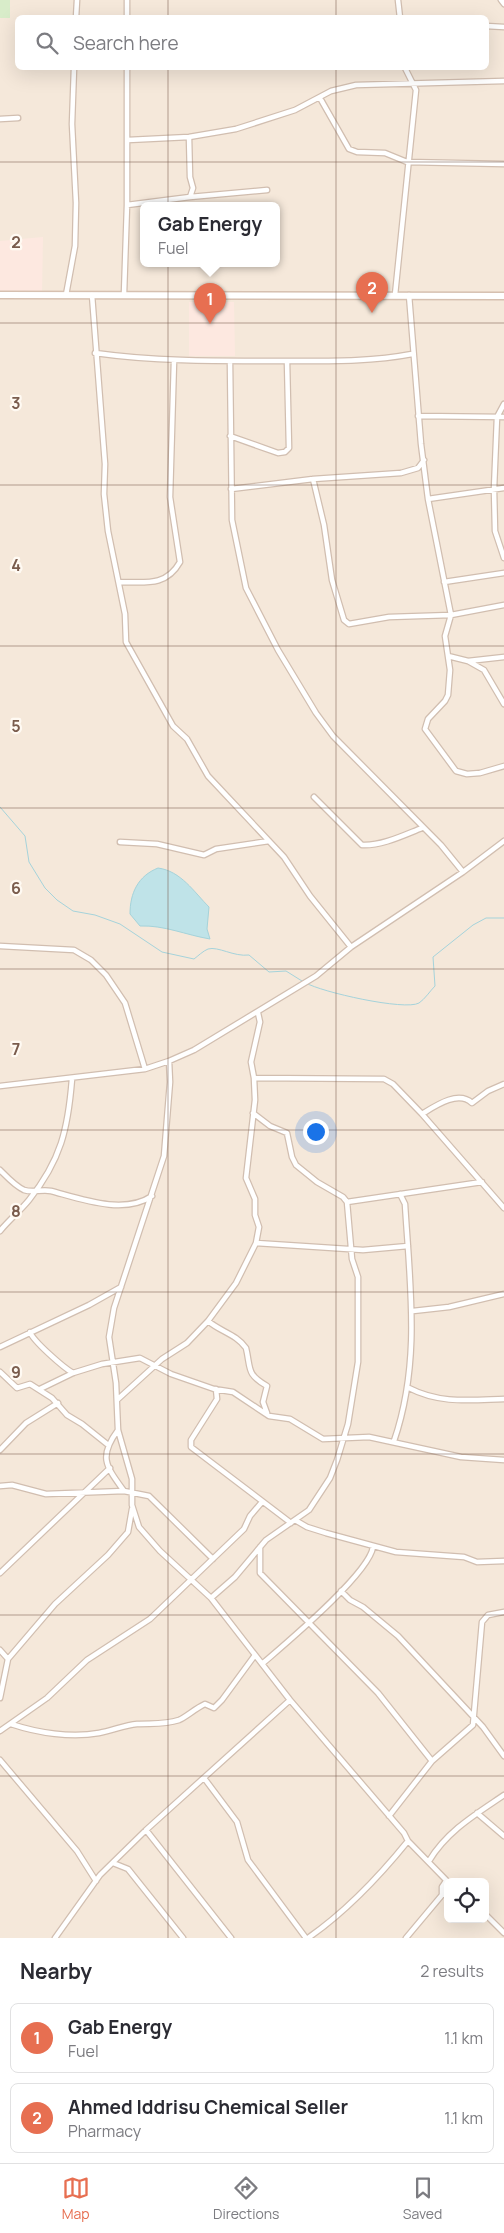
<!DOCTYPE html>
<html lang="en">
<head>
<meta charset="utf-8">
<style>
	body { margin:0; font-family:Manrope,sans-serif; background:#f7f7f7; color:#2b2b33 }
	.controls { position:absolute; right:15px; bottom:15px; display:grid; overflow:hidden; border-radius:8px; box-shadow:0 5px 20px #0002 }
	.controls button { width:45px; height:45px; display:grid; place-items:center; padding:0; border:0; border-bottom:1px solid #e1e1e2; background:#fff; color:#2b2b33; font:25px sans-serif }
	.you { position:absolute; left:315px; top:1131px; width:18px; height:18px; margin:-12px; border:4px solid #fff; border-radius:50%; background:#1a73e8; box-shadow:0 0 0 8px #1a73e833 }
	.badge { display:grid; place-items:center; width:32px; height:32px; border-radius:50%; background:#e76f51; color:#fff; font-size:16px; font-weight:700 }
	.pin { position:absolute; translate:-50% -41px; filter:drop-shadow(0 1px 2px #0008) }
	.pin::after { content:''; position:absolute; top:26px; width:18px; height:15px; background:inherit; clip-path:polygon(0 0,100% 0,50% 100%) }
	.popup { position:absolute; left:140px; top:202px; width:140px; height:65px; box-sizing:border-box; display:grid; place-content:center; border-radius:8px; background:#fff; filter:drop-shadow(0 1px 4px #0005); font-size:16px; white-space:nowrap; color:#7c7c81 }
	.popup b { font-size:19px; color:#2b2b33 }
	.popup::after { content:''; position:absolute; left:50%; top:100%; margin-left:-10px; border:10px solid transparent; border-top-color:#fff }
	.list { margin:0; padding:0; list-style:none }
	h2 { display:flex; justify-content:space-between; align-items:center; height:65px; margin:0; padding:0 20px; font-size:21px }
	h2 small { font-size:16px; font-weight:400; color:#7c7c81 }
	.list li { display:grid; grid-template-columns:32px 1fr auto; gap:15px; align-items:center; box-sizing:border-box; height:70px; margin:0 10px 10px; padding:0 10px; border:1px solid #e1e1e2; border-radius:8px }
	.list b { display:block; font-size:19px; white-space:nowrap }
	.list p { margin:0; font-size:16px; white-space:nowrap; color:#7c7c81 }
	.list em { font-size:16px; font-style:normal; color:#7c7c81 }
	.icon { flex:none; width:28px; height:28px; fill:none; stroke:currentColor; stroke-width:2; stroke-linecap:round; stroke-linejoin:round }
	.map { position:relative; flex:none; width:504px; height:1938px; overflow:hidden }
	.search { position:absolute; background:#fff; box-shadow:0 5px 20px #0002; left:15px; right:15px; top:15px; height:55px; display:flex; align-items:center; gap:12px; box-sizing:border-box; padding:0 18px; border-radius:8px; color:#7c7c81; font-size:19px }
	.sheet { height:225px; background:#fff }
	nav { display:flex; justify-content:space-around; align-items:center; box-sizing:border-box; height:70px; border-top:1px solid #e1e1e2; background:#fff; font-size:14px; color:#7c7c81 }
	nav a { display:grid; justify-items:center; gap:2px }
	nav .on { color:#e76f51 }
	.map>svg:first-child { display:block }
	.residential { fill:#f5e8da; fill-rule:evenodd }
	.commercial { fill:#fde8e0 }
	.green { fill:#d8ecc9 }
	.water { fill:#bfe3e8; stroke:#a5d3da }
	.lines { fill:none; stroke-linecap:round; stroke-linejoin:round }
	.stream { stroke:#a5d3da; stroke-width:1 }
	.street-casing { stroke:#d1beb0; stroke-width:7 }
	.secondary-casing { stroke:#d6c0b0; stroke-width:9 }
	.street { stroke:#fff; stroke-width:4.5 }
	.secondary { stroke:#fff; stroke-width:6 }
	.grid { fill:none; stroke:#7a5c4d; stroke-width:1; stroke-opacity:0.55 }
	.grid-label { font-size:16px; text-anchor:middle; font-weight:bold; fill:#7a5c4d; stroke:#fffaf3; stroke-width:4.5; stroke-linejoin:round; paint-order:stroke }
</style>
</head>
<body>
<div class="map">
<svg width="504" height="1938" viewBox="0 0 504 1938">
	<rect width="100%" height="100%" fill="#fdf6ec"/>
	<path class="residential" d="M 0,0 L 504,0 L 504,1938 L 0,1938 ZM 18,18 L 486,18 L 486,68 L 18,68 ZM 144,205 L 276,205 L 276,263 L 144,263 ZM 448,1882 L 485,1882 L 485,1919 L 448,1919 Z"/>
	<path class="commercial" d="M 43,237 L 42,294 L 0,294 L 0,241 Z
		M 189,302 L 234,302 L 235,356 L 189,356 Z"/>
	<path class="green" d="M 0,0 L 10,0 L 10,18 L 0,18 Z"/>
	<path class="water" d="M 158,868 C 181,871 194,892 209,907 L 207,929 L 210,939 C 186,935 164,925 140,926 L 130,914 C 130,893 138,876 158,868 Z"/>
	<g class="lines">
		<path class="stream" d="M 0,807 L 25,836 L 29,862 L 45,888 L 57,900 L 73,911 L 95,915 L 120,924 L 162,952 L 194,959 C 198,956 203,951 208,949 C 218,946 234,957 249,955 L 269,972 L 286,971 L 302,981
			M 306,983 C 321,992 405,1011 419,1003 C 425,999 430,991 435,986 L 433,957 L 473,925 L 486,918 L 504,918"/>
		<defs>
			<path id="street" d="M 398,0 L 400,18
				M 501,0 L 504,4
				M 76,18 L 77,0
				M 127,18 L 127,0
				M 486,26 L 504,27
				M 320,98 L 349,149 L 357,152 L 385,153 L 407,162 L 504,164
				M 0,119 L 18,118
				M 128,140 L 189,137 L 236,129 L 295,110 L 331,91 L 356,85 L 504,81
				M 190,197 L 267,190
				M 127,205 L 190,197 L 193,188 L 190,177 L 189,137
				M 124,294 L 127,205 L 127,68
				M 66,295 L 75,246 L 76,203 L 72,124 L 74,68
				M 92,295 L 105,464 L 104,494 L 108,531 L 125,614 L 126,642 L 173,726 L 187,739 L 208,776 L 284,857 L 310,896 L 351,947
				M 395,295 L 416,90 L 405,68
				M 409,295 L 421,444 L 428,499 L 451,615 L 445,636 L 450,670 L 448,695 L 445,701 L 428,719 L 425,729 L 456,771 L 467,774 L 480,773 L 504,766
				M 95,353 C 159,362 222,361 287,361 C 329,361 370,362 412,354
				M 230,362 L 232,520 L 246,588 L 278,650 L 316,713 L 333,736 L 441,845 L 463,872
				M 504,404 L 497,417 L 494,489 L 495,531 L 504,558
				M 418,416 L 504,417
				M 230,436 L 278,453 L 285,452 L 289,448 L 287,361
				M 313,479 L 324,525 L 332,580 L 344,620 L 349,624 L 389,617 L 451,615 L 504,605
				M 231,489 L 313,479 L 401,473 L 418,468 L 424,460
				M 428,499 L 504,488
				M 119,582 C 145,582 166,587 180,562 L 170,497 L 174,361
				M 444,582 L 504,573
				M 448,656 L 468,661 L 504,657
				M 468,661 L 484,670 L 504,704
				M 314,797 L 362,845 C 382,846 404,835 422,828
				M 120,842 L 157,844 L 204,855 L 216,849 L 269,841
				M 0,946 L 74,950 L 91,960 L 106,975 L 125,1003 L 145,1069
				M 258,1013 L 260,1022 L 251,1062 L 254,1078 L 384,1079 L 393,1084 L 422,1114 L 504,1208
				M 169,1061 L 170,1082 L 164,1156 L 114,1308 L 109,1337 L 116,1383 L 118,1430 L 132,1479 L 132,1505 L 139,1527 L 160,1551 L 211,1598 L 290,1700 L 404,1833 L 408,1841 L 448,1882
				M 254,1078 L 255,1100 L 246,1178 L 255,1199 L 255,1215 L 259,1227 L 256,1243
				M 0,1086 L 145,1069 L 169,1061 L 194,1050 L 316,976 L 351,947 L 463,872 L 504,841
				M 422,1114 C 435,1106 458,1090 472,1103 L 488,1091 L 504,1084
				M 0,1170 C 7,1177 15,1186 24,1190 C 33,1193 42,1189 51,1191 C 81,1199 124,1215 152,1196
				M 347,1202 L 482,1182
				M 0,1231 C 9,1220 20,1211 29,1200 C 61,1160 68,1129 72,1079
				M 413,1311 L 449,1307 L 504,1294
				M 208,1321 C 221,1332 236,1334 246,1348 C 251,1369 246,1374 267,1386 L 263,1402 L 267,1413
				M 30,1332 C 33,1341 64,1368 73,1373
				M 0,1347 L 89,1305 L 121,1287
				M 0,1372 L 17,1388 L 30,1384 L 52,1398 L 67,1415 L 82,1424 L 107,1444
				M 409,1388 C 440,1404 470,1400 504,1399
				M 40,1389 L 73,1373 L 102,1364 L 140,1358 L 171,1374 L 214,1389 L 233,1392 L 269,1416 L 290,1419 L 323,1439 L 369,1437 L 461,1457 L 504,1460
				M 216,1389 L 217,1399 L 191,1440 L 191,1447 L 291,1523
				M 117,1400 L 162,1359 L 187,1343 L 208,1321 L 236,1283 L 256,1243 L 363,1250 L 408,1246
				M 118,1430 C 98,1457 106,1466 124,1491
				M 394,1441 C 421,1362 410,1286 405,1204 L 400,1194
				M 0,1450 L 26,1423 L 58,1403
				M 0,1486 L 12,1485 L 46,1494 L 124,1491 L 149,1496 L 213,1559
				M 295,1520 L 307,1527 L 326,1533 L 396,1552 L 464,1557 L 477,1562 L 504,1561
				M 260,1547 L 260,1573 L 378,1693 L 432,1761
				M 0,1573 L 110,1468
				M 341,1591 L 350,1600 L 363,1607 L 398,1636 L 483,1727 L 504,1756
				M 211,1598 L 235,1577 L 266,1540 L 309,1510 L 330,1478 L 337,1460 L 348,1424 L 358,1362 L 358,1277 L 352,1259 L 347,1202 L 343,1197 L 317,1182 L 296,1165 L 292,1157 L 287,1133 L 270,1126 L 253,1113
				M 0,1650 L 8,1659
				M 262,1664 C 285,1644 369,1574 373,1547
				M 0,1698 L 8,1659 L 55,1604 L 108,1555 L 128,1532 L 132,1509
				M 11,1724 C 38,1733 71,1738 99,1733 C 112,1731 124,1725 137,1724 C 151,1723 164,1725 179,1720 C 186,1717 196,1708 205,1704 L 214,1708 L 222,1700 L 255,1655
				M 0,1731 L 47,1698 L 87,1660 L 150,1619 L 244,1529 L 250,1516 L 262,1502
				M 0,1760 L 77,1851 L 96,1881
				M 204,1778 L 237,1822 L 248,1860 L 306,1938
				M 477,1813 L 504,1836
				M 389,1816 L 432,1761 L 473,1725 L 482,1622 L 488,1615 L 504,1612
				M 146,1830 L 231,1938
				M 429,1861 C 447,1831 476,1814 504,1795
				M 113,1863 L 128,1869 L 183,1938
				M 442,1895 L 442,1887 L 446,1881
				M 485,1914 L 504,1933
				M 55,1938 L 100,1875 L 146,1830 L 290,1700
				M 308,1938 C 347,1911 378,1878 408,1841
				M 406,1938 L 442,1895 L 448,1894"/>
			<path id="secondary" d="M 0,295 L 504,296"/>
		</defs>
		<use href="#street" class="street-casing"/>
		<use href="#secondary" class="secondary-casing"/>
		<use href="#street" class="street"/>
		<use href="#secondary" class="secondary"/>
	</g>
	<path class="grid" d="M 168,0 L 168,18M 336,0 L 336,18M 168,68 L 168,1938M 336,68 L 336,1938M 0,162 L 504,162M 0,323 L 504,323M 0,485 L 504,485M 0,646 L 504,646M 0,808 L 504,808M 0,969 L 504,969M 0,1130 L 504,1130M 0,1292 L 504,1292M 0,1454 L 504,1454M 0,1615 L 504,1615M 0,1776 L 504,1776"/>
	<g class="grid-label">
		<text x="16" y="248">2</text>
		<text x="16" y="409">3</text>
		<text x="16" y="571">4</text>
		<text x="16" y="732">5</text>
		<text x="16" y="894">6</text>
		<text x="16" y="1055">7</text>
		<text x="16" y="1217">8</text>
		<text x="16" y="1378">9</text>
	</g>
</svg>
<div class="controls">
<button><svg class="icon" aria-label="locate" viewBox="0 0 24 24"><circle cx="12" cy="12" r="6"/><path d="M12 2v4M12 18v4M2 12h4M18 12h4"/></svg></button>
</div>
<div class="you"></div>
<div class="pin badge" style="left:210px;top:324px">1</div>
<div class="popup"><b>Gab Energy</b>Fuel</div>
<div class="pin badge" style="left:372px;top:313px">2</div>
<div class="search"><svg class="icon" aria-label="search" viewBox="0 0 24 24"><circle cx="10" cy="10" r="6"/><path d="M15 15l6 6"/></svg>Search here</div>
</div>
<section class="sheet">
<h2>Nearby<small>2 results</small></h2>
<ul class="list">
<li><span class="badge">1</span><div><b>Gab Energy</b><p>Fuel</p></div><em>1.1 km</em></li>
<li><span class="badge">2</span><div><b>Ahmed Iddrisu Chemical Seller</b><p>Pharmacy</p></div><em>1.1 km</em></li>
</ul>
</section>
<nav>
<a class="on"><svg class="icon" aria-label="map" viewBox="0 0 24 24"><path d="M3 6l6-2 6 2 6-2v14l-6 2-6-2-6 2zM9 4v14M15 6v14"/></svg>Map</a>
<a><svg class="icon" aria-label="directions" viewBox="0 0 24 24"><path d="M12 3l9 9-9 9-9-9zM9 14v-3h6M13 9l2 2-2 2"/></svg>Directions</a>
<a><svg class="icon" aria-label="saved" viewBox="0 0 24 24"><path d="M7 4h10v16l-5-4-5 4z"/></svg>Saved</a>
</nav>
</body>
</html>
